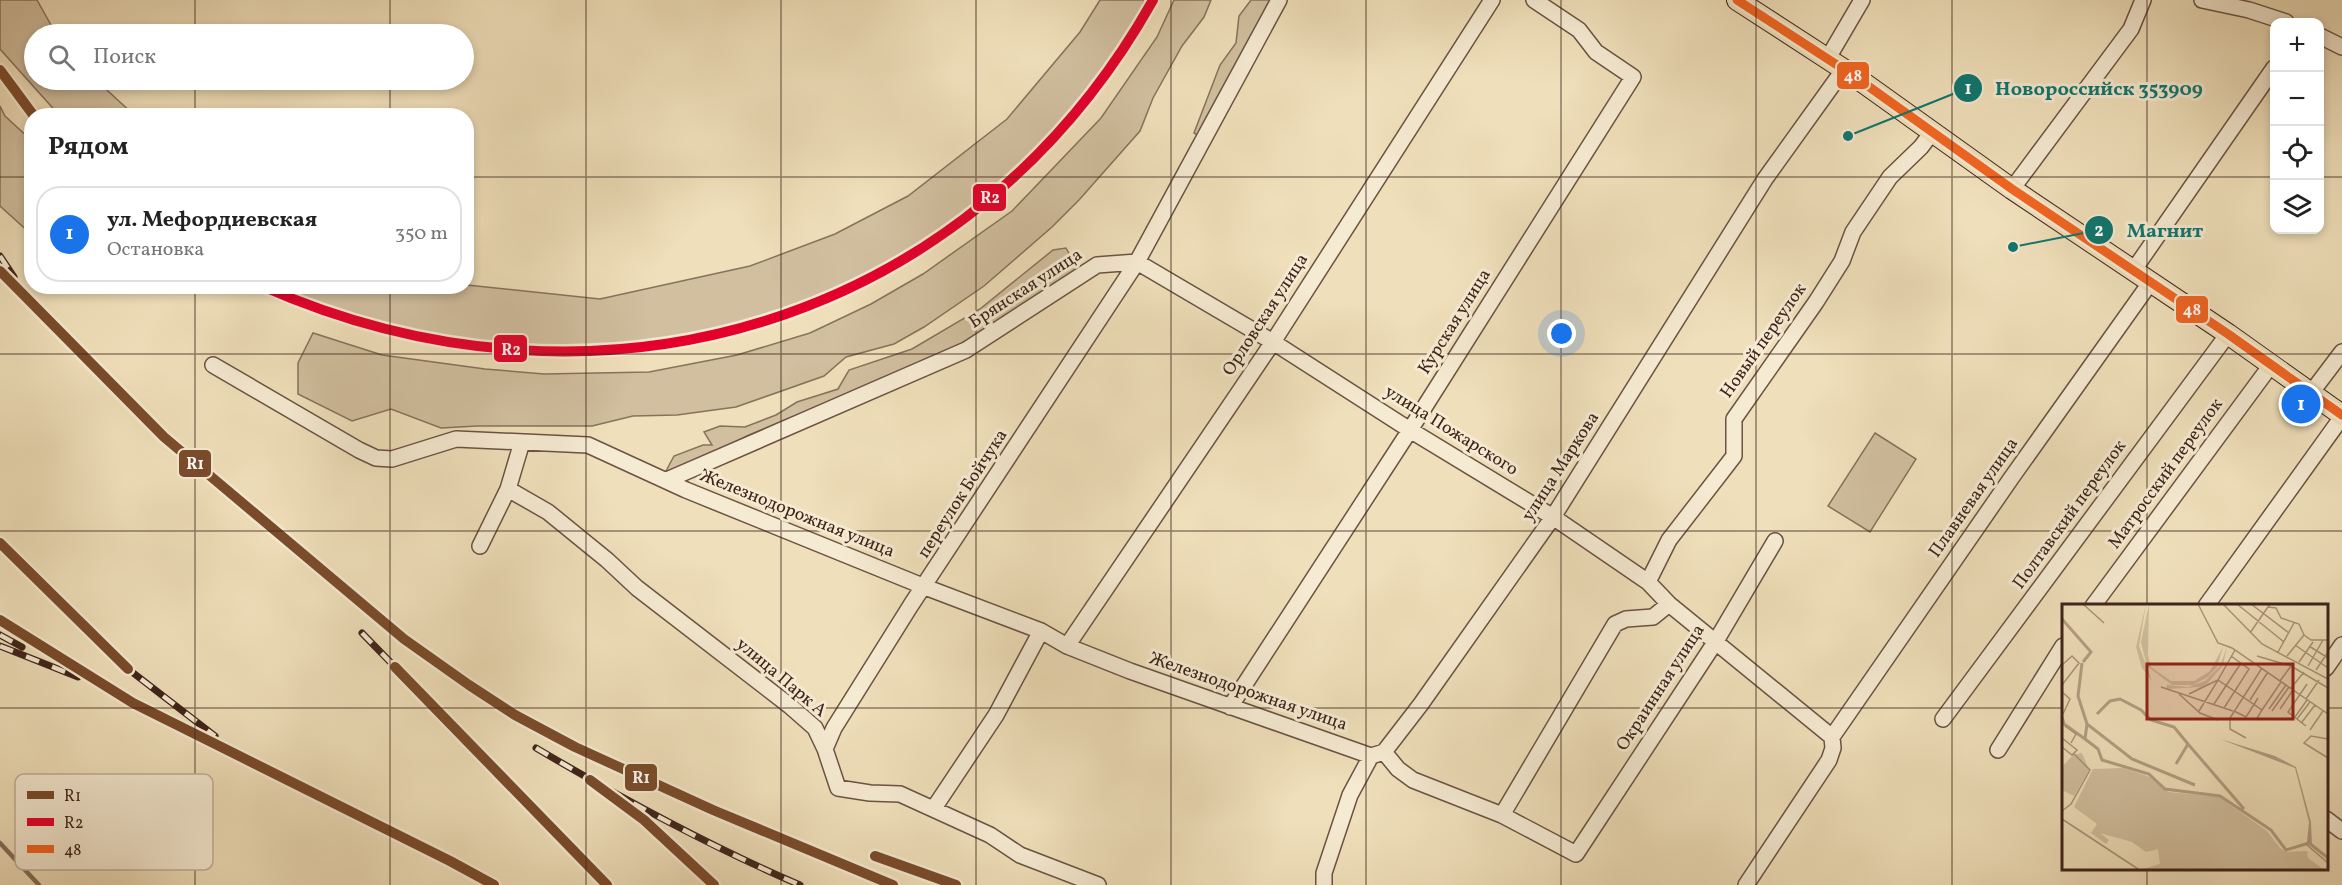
<!DOCTYPE html>
<html lang="ru">
<head>
<meta charset="utf-8">
<style>
	body { margin:0; font-family:Vollkorn,serif; background:#f6f6f6; color:#222 }
	.controls { position:absolute; right:18px; top:18px; display:grid; overflow:hidden; border-radius:12px; box-shadow:0 3px 9px #0003 }
	.controls button { width:54px; height:54px; display:grid; place-items:center; padding:0; border:0; border-bottom:2px solid #e0e0e0; background:#fff; color:#222; font:30px sans-serif }
	.you { position:absolute; left:1562px; top:334px; width:21px; height:21px; margin:-15px; border:4px solid #fff; border-radius:50%; background:#1a73e8; box-shadow:0 0 0 9px #1a73e833 }
	.badge { display:grid; place-items:center; width:39px; height:39px; border-radius:50%; background:#1a73e8; color:#fff; font-size:20px; font-weight:700 }
	.pin { position:absolute; translate:-50% -50%; border:3px solid #fff; box-shadow:0 2px 6px #0006 }
	.list { margin:0; padding:0; list-style:none }
	h2 { display:flex; justify-content:space-between; align-items:center; height:78px; margin:0; padding:0 24px; font-size:26px }
	h2 small { font-size:20px; font-weight:400; color:#767676 }
	.list li { display:grid; grid-template-columns:39px 1fr auto; gap:18px; align-items:center; box-sizing:border-box; height:96px; margin:0 12px 12px; padding:0 12px; border:2px solid #e0e0e0; border-radius:24px }
	.list b { display:block; font-size:22px; white-space:nowrap }
	.list p { margin:0; font-size:20px; white-space:nowrap; color:#767676 }
	.list em { font-size:20px; font-style:normal; color:#767676 }
	.icon { flex:none; width:33px; height:33px; fill:none; stroke:currentColor; stroke-width:2; stroke-linecap:round; stroke-linejoin:round }
	.map { position:relative; flex:none; width:2342px; height:885px; overflow:hidden }
	.search { position:absolute; background:#fff; box-shadow:0 3px 9px #0003; left:24px; top:24px; width:450px; height:66px; display:flex; align-items:center; gap:15px; box-sizing:border-box; padding:0 21px; border-radius:33px; color:#767676; font-size:22px }
	.panel { position:absolute; background:#fff; box-shadow:0 3px 9px #0003; left:24px; top:108px; width:450px; height:186px; border-radius:24px }
	.map>svg:first-child { display:block }
	.green { fill:#d1bf9f; stroke:#88725c; stroke-width:1.5 }
	.lines { fill:none; stroke-linecap:round; stroke-linejoin:round }
	.stream { stroke:#846e5a; stroke-width:4.5 }
	.minor-casing { stroke:#6a5342; stroke-width:18 }
	.major-casing { stroke:#3e241a; stroke-width:22 }
	.minor { stroke:#f5ead2; stroke-width:15 }
	.major { stroke:#efdfba; stroke-width:20 }
	.rail-casing { stroke:#3e241a; stroke-width:7 }
	.rail { stroke:#f5ead2; stroke-width:4.5; stroke-dasharray:14; stroke-linecap:butt }
	.bus-1-casing { stroke:#f5ead2; stroke-width:14 }
	.bus-1 { stroke:#f26522; stroke-width:9 }
	.rail-1-casing { stroke:#f5ead2; stroke-width:15 }
	.rail-2-casing { stroke:#f5ead2; stroke-width:15 }
	.rail-1 { stroke:#7a4b2a; stroke-width:10 }
	.rail-2 { stroke:#e4002b; stroke-width:10 }
	.grid { fill:none; stroke:#3e241a; stroke-width:1.5; stroke-opacity:0.55 }
	.labels { text-anchor:middle; dominant-baseline:central; stroke-width:6; stroke-linejoin:round; paint-order:stroke }
	.street-label { font-size:18px; fill:#3e241a; stroke:#f5ead2 }
	.inset-river { fill:none; stroke:#b39f84; stroke-width:3 }
	.inset-road { fill:none; stroke:#a8947a; stroke-width:1.5 }
	.view { fill:#8f2418; fill-opacity:0.15; stroke:#8f2418; stroke-width:3 }
	.inset-edge { fill:none; stroke:#3e241a; stroke-width:3 }
	.key { fill:#f5ead2; stroke:#beaf9b; stroke-width:1.5 }
	.key-label { font-size:16px; fill:#3e241a }
	.leader { fill:none; stroke:#0f766e; stroke-width:2 }
	.callout-dot { fill:#0f766e; stroke:#f5ead2; stroke-width:2 }
	.mark-label { font-size:18px; text-anchor:middle; font-weight:bold; fill:#fff }
	.callout-label { font-size:20px; text-anchor:middle; font-weight:bold; fill:#0f766e; stroke:#f5ead2; stroke-width:6; stroke-linejoin:round; paint-order:stroke }
	.line-badge { stroke:#f5ead2; stroke-width:2 }
	.badge-label { font-size:16px; text-anchor:middle; font-weight:bold; fill:#fff }
</style>
</head>
<body>
<div class="map">
<svg width="2342" height="885" viewBox="0 0 2342 885">
	<rect width="100%" height="100%" fill="#efdfba"/>
	<filter id="stains"><feTurbulence type="fractalNoise" baseFrequency=".00333" numOctaves="4"/><feColorMatrix values="0 0 0 0 .2 0 0 0 0 .09 0 0 0 0 .02 0 0 0 .5 -.17"/></filter>
	<radialGradient id="worn" r=".72"><stop offset=".6" stop-color="#630" stop-opacity="0"/><stop offset="1" stop-color="#630" stop-opacity=".3"/></radialGradient>
	<path class="green" d="M 0,0 L 37,0 L 56,34 L 34,34 L 34,80 L 96,80 L 134,115 L 59,115 L 0,49 Z
		M 1100,0 L 1145,0 L 1118,52 L 1070,115 L 1039,152 L 974,214 L 903,262 L 799,310 L 737,330 L 650,346 L 565,351 L 480,349 L 390,333 L 292,298 L 273,287 L 467,285 L 600,299 L 750,266 L 835,234 L 908,196 L 1007,119 L 1080,32 Z
		M 1174,0 L 1211,0 L 1204,17 L 1182,46 L 1153,98 L 1140,131 L 1079,200 L 1052,227 L 984,286 L 924,327 L 894,344 L 846,357 L 824,376 L 736,407 L 677,415 L 633,416 L 592,426 L 477,426 L 441,428 L 391,409 L 352,421 L 298,394 L 298,363 L 313,333 L 382,355 L 485,369 L 544,374 L 649,372 L 737,355 L 810,333 L 871,304 L 923,274 L 1012,211 L 1101,118 L 1157,37 Z
		M 1251,0 L 1276,0 L 1202,138 L 1194,133 L 1220,65 L 1236,43 L 1239,16 Z
		M 0,106 L 5,116 L 31,140 L 31,234 L 0,206 Z
		M 1066,248 L 1077,268 L 1056,285 L 951,350 L 747,436 L 674,473 L 666,471 L 674,456 L 703,445 L 712,445 L 704,432 L 720,426 L 745,427 L 776,415 L 797,402 L 838,389 L 849,370 L 912,349 L 980,309 L 1053,250 Z
		M 1875,433 L 1916,459 L 1870,532 L 1828,506 Z"/>
	<g class="lines">
		<path class="stream" d="M 0,843 L 39,885"/>
		<defs>
			<path id="minor" d="M 2202,0 L 2249,10 L 2286,22
				M 2320,36 L 2342,47
				M 1828,58 L 1862,0
				M 2012,189 L 2131,29 L 2143,0
				M 2133,271 L 2274,68
				M 213,365 L 359,450 L 376,458 L 392,459 L 456,439 L 588,445 L 686,490 L 925,587 L 1041,631 L 1067,646 L 1130,671 L 1371,756
				M 2311,393 L 2342,352
				M 667,480 L 966,350 L 1097,265 L 1137,262 L 1279,0
				M 508,489 L 548,512 L 607,560 L 637,588 L 790,706 L 815,728 L 825,749 L 838,788 L 870,793 L 900,794 L 990,835 L 1020,855 L 1098,885
				M 480,546 L 508,489 L 522,442
				M 1648,582 L 1669,540 L 1734,456 L 1734,419 L 1816,302 L 1842,261 L 1853,232 L 1890,177 L 1921,147 L 1933,131
				M 2093,606 L 2271,365
				M 2206,606 L 2342,417
				M 1067,646 L 1273,342 L 1492,0
				M 2326,668 L 2342,645
				M 1230,707 L 1410,430 L 1633,77 L 1596,52 L 1579,30 L 1534,0
				M 1943,719 L 2228,334
				M 1832,737 L 2012,477 L 2150,283
				M 825,749 L 834,728 L 911,605 L 1137,262 L 1273,342 L 1410,430 L 1553,517 L 1648,582 L 1669,604 L 1832,737 L 1833,748 L 1829,760 L 1746,885
				M 1998,750 L 2063,646
				M 1384,752 L 1398,769 L 1413,780 L 1502,815 L 1576,854 L 1716,641 L 1775,541
				M 934,808 L 996,715 L 1041,631
				M 1502,815 L 1615,624 L 1626,619 L 1653,617 L 1669,604
				M 2326,819 L 2342,831
				M 1324,885 L 1324,873 L 1350,795 L 1371,756 L 1384,752 L 1421,704 L 1553,517 L 1765,179 L 1844,69"/>
			<path id="major" d="M 1737,0 L 1854,76 L 2012,189 L 2228,334 L 2342,415"/>
		</defs>
		<use href="#minor" class="minor-casing"/>
		<use href="#major" class="major-casing"/>
		<use href="#minor" class="minor"/>
		<use href="#major" class="major"/>
		<defs>
			<path id="rail" d="M 0,70 L 34,116
				M 0,256 L 14,277
				M 0,271 L 164,437 L 404,639 L 469,685 L 515,715 L 575,747 L 713,810 L 893,885
				M 262,286 C 599,435 971,325 1153,0
				M 0,543 L 119,662 L 215,736
				M 0,620 L 133,703 L 450,861 L 494,885
				M 362,633 L 607,885
				M 0,635 L 22,647
				M 0,646 L 78,677
				M 536,748 C 621,798 709,846 800,885
				M 622,804 L 644,820 L 714,885
				M 875,856 L 956,885"/>
		</defs>
		<use href="#rail" class="rail-casing"/>
		<use href="#rail" class="rail"/>
		<defs>
			<path id="bus-1" d="M 1737,0 L 1854,76 L 2012,189 L 2228,334 L 2342,415"/>
		</defs>
		<use href="#bus-1" class="bus-1-casing"/>
		<use href="#bus-1" class="bus-1"/>
		<defs>
			<path id="rail-1" d="M 0,70 L 34,116
				M 0,271 L 164,437 L 404,639 L 469,685 L 515,715 L 575,747 L 713,810 L 893,885
				M 0,543 L 128,669
				M 0,620 L 133,703 L 450,861 L 494,885
				M 395,667 L 607,885
				M 590,780 L 644,820 L 714,885
				M 875,856 L 956,885"/>
			<path id="rail-2" d="M 262,286 C 599,435 971,325 1153,0"/>
		</defs>
		<use href="#rail-1" class="rail-1-casing"/>
		<use href="#rail-2" class="rail-2-casing"/>
		<use href="#rail-1" class="rail-1"/>
		<use href="#rail-2" class="rail-2"/>
	</g>
	<path class="grid" d="M 195,0 L 195,34M 390,0 L 390,34M 586,0 L 586,885M 781,0 L 781,885M 976,0 L 976,885M 1171,0 L 1171,885M 1366,0 L 1366,885M 1561,0 L 1561,885M 1756,0 L 1756,885M 1952,0 L 1952,885M 2147,0 L 2147,606M 195,80 L 195,116M 390,80 L 390,116M 0,177 L 32,177M 466,177 L 2274,177M 2320,177 L 2342,177M 195,286 L 195,885M 390,286 L 390,885M 0,354 L 2342,354M 0,531 L 2342,531M 0,708 L 2063,708M 2326,708 L 2342,708M 2147,868 L 2147,885"/>
	<g class="labels">
		<g class="street-label">
			<text transform="translate(1026 289) rotate(-33)">Брянская улица</text>
			<text transform="translate(1266 315) rotate(-57)">Орловская улица</text>
			<text transform="translate(1455 322) rotate(-58)">Курская улица</text>
			<text transform="translate(1764 341) rotate(-55)">Новый переулок</text>
			<text transform="translate(1451 431) rotate(32)">улица Пожарского</text>
			<text transform="translate(1561 467) rotate(-57)">улица Маркова</text>
			<text transform="translate(2166 474) rotate(-54)">Матросский переулок</text>
			<text transform="translate(963 494) rotate(-57)">переулок Бойчука</text>
			<text transform="translate(1974 498) rotate(-55)">Плавневая улица</text>
			<text transform="translate(797 514) rotate(22)">Железнодорожная улица</text>
			<text transform="translate(2070 515) rotate(-54)">Полтавский переулок</text>
			<text transform="translate(781 678) rotate(40)">улица Парк А</text>
			<text transform="translate(1661 688) rotate(-57)">Окраинная улица</text>
			<text transform="translate(1248 692) rotate(19)">Железнодорожная улица</text>
		</g>
	</g>
	<g transform="translate(2062 604)">
		<rect width="266" height="266" fill="#efdfba"/>
		<path d="M 84,0 L 77,42 L 90,77 L 80,64 L 74,43 ZM 87,0 L 86,51 L 89,63 L 109,77 L 132,77 L 148,67 L 161,43 L 155,63 L 146,73 L 131,81 L 110,81 L 85,62 L 79,38 ZM 165,43 L 161,61 L 145,80 L 151,78 L 127,89 L 138,83 L 104,85 L 105,81 L 126,83 L 143,77 L 158,62 ZM 20,149 L 27,166 L 12,192 L 0,186 L 0,163 L 11,151 ZM 61,164 L 88,173 L 107,188 L 157,193 L 205,227 L 218,244 L 224,248 L 245,247 L 246,254 L 261,265 L 81,265 L 98,260 L 96,245 L 84,248 L 70,238 L 38,229 L 47,236 L 44,240 L 29,229 L 35,220 L 12,203 L 31,165 Z" fill="#d1bf9f"/>
		<path d="M 158,135 L 213,152 L 234,163 L 249,218 L 250,242 L 245,238 L 247,218 L 233,164 Z" fill="#b39f84"/>
		<path class="inset-river" d="M 0,15 L 29,48 L 21,58M 20,59 L 16,92 L 25,120 L 23,135 L 36,145 L 40,156 L 87,170 L 103,185 L 158,192 L 209,226 L 224,246 L 247,239 L 266,254M 35,110 L 48,97 L 58,95 L 79,106 L 89,116 L 112,123 L 126,140M 0,113 L 2,120 L 23,135M 25,120 L 70,155 L 133,181M 114,160 L 126,140 L 182,205"/>
		<path class="inset-road" d="M 21,0 L 42,19M 136,0 L 156,39 L 170,44 L 266,110M 161,0 L 200,40 L 266,75M 175,0 L 222,38M 189,0 L 227,29M 206,3 L 214,4 L 219,14 L 237,20 L 242,31M 188,29 L 208,0M 233,41 L 266,64M 247,42 L 266,54M 216,48 L 232,19M 195,52 L 229,62 L 266,84M 225,52 L 242,31 L 249,36 L 266,36M 237,58 L 251,38M 0,61 L 10,52 L 17,59 L 0,81M 246,62 L 261,36M 254,66 L 266,48M 218,77 L 229,62M 99,83 L 171,107M 229,84 L 242,68M 0,88 L 8,95 L 1,110M 117,90 L 138,109 L 156,116M 127,90 L 156,76 L 173,46M 244,95 L 257,76M 188,96 L 206,68M 152,100 L 179,59M 162,104 L 187,65 L 169,52M 207,105 L 224,81M 218,105 L 231,86M 200,106 L 219,78M 137,107 L 156,76 L 200,106 L 194,116M 172,107 L 184,113 L 196,94M 210,107 L 227,83M 233,113 L 245,96M 235,115 L 248,98M 240,118 L 253,101M 3,122 L 14,130 L 9,139M 244,122 L 226,108 L 245,80M 248,126 L 261,107M 0,134 L 15,146 L 10,151 L 0,143M 184,134 L 168,125 L 168,114 L 200,64M 266,135 L 249,132 L 242,139 L 266,154M 0,207 L 9,200 L 28,166 L 12,150M 0,215 L 76,265M 244,240 L 266,259"/>
		<path class="view" d="M 85,60 L 231,60 L 231,115 L 85,115 Z"/>
		<rect width="266" height="266" class="inset-edge"/>
	</g>
	<rect x="15" y="774" width="198" height="96" rx="9" class="key"/>
	<rect x="27" y="791" width="27" height="8" fill="#7a4b2a"/>
	<rect x="27" y="818" width="27" height="8" fill="#e4002b"/>
	<rect x="27" y="845" width="27" height="8" fill="#f26522"/>
	<g class="key-label">
		<text x="64" y="801">R1</text>
		<text x="64" y="828">R2</text>
		<text x="64" y="855">48</text>
	</g>
	<path class="leader" d="M1848 136L1968 88M2013 247L2099 230"/>
	<g class="callout-dot">
		<circle cx="1848" cy="136" r="6"/>
		<circle cx="2013" cy="247" r="6"/>
		<circle cx="1968" cy="88" r="15"/>
		<circle cx="2099" cy="230" r="15"/>
	</g>
	<g class="mark-label">
		<text x="1968" y="94">1</text>
		<text x="2099" y="236">2</text>
	</g>
	<g class="callout-label">
		<text x="2099" y="95">Новороссийск 353909</text>
		<text x="2165" y="237">Магнит</text>
	</g>
	<g class="line-badge">
		<rect x="1836" y="61" width="34" height="29" rx="6" fill="#f26522"/>
		<rect x="972" y="183" width="35" height="29" rx="6" fill="#e4002b"/>
		<rect x="2175" y="295" width="34" height="29" rx="6" fill="#f26522"/>
		<rect x="493" y="334" width="35" height="29" rx="6" fill="#e4002b"/>
		<rect x="178" y="449" width="34" height="29" rx="6" fill="#7a4b2a"/>
		<rect x="624" y="763" width="34" height="29" rx="6" fill="#7a4b2a"/>
	</g>
	<g class="badge-label">
		<text x="1853" y="81">48</text>
		<text x="990" y="203">R2</text>
		<text x="2192" y="315">48</text>
		<text x="511" y="355">R2</text>
		<text x="195" y="469">R1</text>
		<text x="641" y="783">R1</text>
	</g>
	<rect width="100%" height="100%" filter="url(#stains)"/>
	<rect width="100%" height="100%" fill="url(#worn)"/>
</svg>
<div class="controls">
<button>+</button>
<button>−</button>
<button><svg class="icon" aria-label="locate" viewBox="0 0 24 24"><circle cx="12" cy="12" r="6"/><path d="M12 2v4M12 18v4M2 12h4M18 12h4"/></svg></button>
<button><svg class="icon" aria-label="layers" viewBox="0 0 24 24"><path d="M12 4l9 5-9 5-9-5zM3 14l9 5 9-5"/></svg></button>
</div>
<div class="you"></div>
<div class="pin badge" style="left:2301px;top:404px">1</div>
<div class="search"><svg class="icon" aria-label="search" viewBox="0 0 24 24"><circle cx="10" cy="10" r="6"/><path d="M15 15l6 6"/></svg>Поиск</div>
<section class="panel">
<h2>Рядом<small></small></h2>
<ul class="list">
<li><span class="badge">1</span><div><b>ул. Мефордиевская</b><p>Остановка</p></div><em>350 m</em></li>
</ul>
</section>
</div>
</body>
</html>
